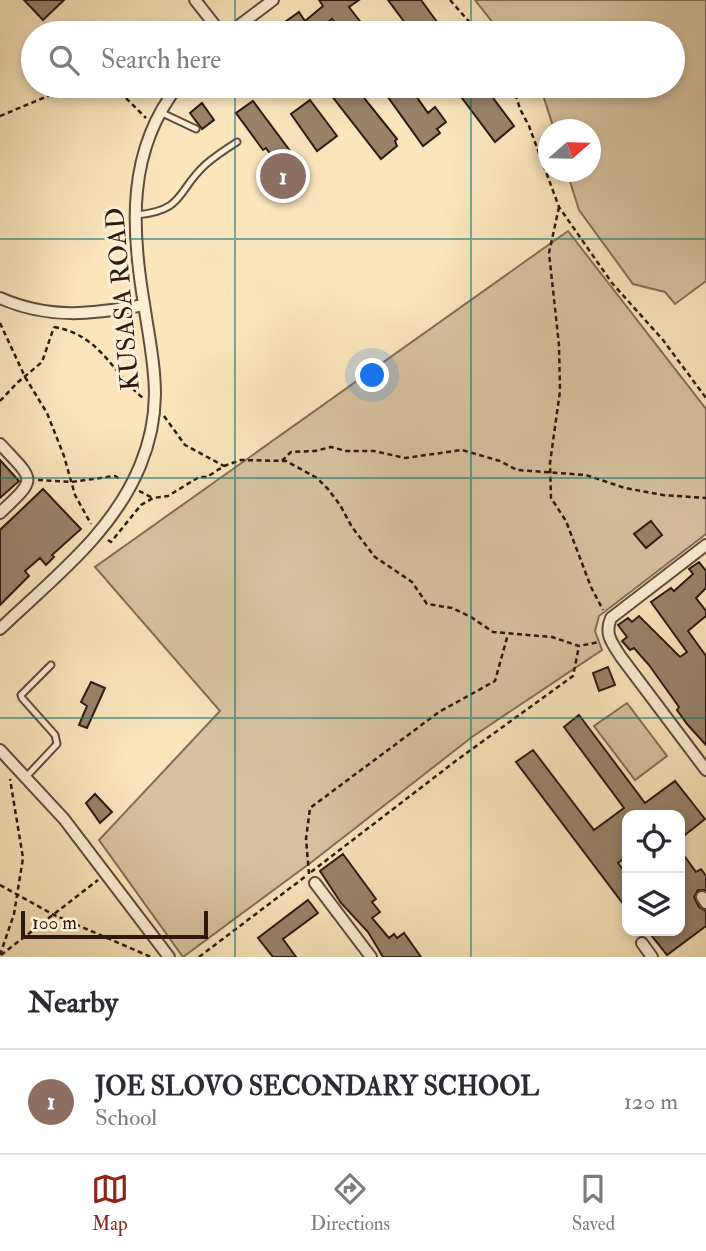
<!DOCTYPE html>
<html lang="en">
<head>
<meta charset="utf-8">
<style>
	body { margin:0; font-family:"IM FELL Double Pica",serif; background:#f2f2f3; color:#2b2b33 }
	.controls { position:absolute; right:21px; bottom:21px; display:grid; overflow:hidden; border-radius:14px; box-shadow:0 4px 10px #0003 }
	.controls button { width:63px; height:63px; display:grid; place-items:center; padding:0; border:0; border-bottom:2px solid #e1e1e2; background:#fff; color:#2b2b33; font:35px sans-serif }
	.compass { position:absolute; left:538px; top:119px; width:63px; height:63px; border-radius:50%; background:#fff; box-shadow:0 4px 10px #0003; rotate:70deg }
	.scale { position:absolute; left:21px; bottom:18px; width:187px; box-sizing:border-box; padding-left:7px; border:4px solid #2d190e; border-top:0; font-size:19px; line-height:24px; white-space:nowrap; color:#2d190e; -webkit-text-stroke:5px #fceed4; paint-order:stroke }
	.you { position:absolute; left:373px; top:376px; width:24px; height:24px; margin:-18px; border:5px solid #fff; border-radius:50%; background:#1a73e8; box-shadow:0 0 0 10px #1a73e833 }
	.badge { display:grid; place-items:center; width:46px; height:46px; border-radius:50%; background:#8f2418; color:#fff; font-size:23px; font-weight:700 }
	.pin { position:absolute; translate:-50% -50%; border:4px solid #fff; box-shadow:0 2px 7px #0006 }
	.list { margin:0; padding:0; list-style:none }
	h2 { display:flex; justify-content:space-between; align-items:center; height:91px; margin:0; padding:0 28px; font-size:30px }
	h2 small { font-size:23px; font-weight:400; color:#7c7c81 }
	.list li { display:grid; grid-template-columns:46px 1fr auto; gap:21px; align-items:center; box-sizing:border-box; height:105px; padding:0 28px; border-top:2px solid #e1e1e2 }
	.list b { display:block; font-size:26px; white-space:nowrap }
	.list p { margin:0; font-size:23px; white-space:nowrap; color:#7c7c81 }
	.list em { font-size:23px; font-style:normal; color:#7c7c81 }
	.icon { flex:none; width:38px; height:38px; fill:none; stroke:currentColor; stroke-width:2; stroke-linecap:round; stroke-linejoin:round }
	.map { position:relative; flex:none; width:706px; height:957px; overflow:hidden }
	.search { position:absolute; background:#fff; box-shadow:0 4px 10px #0003; left:21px; right:21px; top:21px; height:77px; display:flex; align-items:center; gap:18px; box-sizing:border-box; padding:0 24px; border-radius:38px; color:#7c7c81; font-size:26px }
	.sheet { height:196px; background:#fff }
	nav { display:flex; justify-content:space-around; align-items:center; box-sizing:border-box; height:98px; border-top:2px solid #e1e1e2; background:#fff; font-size:19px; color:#7c7c81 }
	nav a { display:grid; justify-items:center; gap:4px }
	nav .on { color:#8f2418 }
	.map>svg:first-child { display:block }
	.green { fill:#d7c29f; stroke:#826e56; stroke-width:2 }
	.building { fill:#988369; stroke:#2d190e; stroke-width:2 }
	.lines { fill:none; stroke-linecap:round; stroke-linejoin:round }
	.lane-casing { stroke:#604c3a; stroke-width:9 }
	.street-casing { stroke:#604c3a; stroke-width:14 }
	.path { stroke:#2d190e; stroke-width:2.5; stroke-dasharray:5 3.5; stroke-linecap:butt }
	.lane { stroke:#fceed4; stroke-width:5 }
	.street { stroke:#fceed4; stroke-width:10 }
	.grid { fill:none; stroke:#0f766e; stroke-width:2; stroke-opacity:0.55 }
	.labels { text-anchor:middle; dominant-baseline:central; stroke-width:6; stroke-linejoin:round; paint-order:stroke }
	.street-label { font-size:26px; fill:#2d190e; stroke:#fceed4 }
</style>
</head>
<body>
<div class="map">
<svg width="706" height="957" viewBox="0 0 706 957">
	<rect width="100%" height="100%" fill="#fae5bd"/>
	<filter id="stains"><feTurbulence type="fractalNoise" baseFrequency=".00286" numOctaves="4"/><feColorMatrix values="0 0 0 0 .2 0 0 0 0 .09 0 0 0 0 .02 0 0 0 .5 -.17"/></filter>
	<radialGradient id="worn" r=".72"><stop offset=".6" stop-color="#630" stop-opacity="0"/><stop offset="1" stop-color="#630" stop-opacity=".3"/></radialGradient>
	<path class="green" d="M 475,0 L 706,0 L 706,281 L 675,304 L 665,292 L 633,284 L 579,210 L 567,172 L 590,172 L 590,130 L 554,129 L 540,86 L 673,86 L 673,33 L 501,33 Z
		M 568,231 L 706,409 L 706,534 L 599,616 L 595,631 L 602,650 L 472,737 L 313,861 L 183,957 L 99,840 L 220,711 L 95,567 Z
		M 627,703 L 667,756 L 635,780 L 594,726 Z"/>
	<path class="building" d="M 24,0 L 64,0 L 43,20 Z
		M 319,0 L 359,0 L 349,7 L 369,33 L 343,33 L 332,19 L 313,33 L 283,33 L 278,27 L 299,12 L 305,21 L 323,6 Z
		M 388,0 L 421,0 L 445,33 L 400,33 L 408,27 Z
		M 324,86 L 369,86 L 360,93 L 397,139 L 395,141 L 397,146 L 381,159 Z
		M 380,86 L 409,86 L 428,113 L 435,107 L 446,122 L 437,129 L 440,133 L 423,146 Z
		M 453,86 L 484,86 L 514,126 L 495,142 Z
		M 310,100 L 337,136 L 317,151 L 291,114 Z
		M 253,101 L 299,163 L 284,173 L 266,148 L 263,150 L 236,113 Z
		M 202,103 L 214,120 L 202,129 L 190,113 Z
		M 0,460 L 19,481 L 0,498 Z
		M 43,489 L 81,529 L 52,555 L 54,557 L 46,565 L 40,558 L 25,571 L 29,576 L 0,605 L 0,530 Z
		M 651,521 L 662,535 L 646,548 L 634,534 Z
		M 699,562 L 706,571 L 706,588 L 696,598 L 706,611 L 706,616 L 688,631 L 706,656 L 706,745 L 687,724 L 677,710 L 679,707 L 649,665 L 634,648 L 630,650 L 622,641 L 627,637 L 618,625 L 628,618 L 632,622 L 639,616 L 680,657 L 687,652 L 651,602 L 671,588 L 674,591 L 693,574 L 689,569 Z
		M 608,667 L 615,685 L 599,691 L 593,673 Z
		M 91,682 L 105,688 L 87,728 L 79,725 L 87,706 L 81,702 Z
		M 579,715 L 645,803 L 675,781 L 705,819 L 680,839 L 680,815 L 627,815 L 627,856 L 618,863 L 627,875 L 627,909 L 516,762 L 533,750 L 594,830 L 624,808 L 564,727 Z
		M 95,794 L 112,812 L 100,823 L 86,803 Z
		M 680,850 L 696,872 L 701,869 L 706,876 L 706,890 L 698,890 L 694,897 L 699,907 L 706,911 L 706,926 L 667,955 L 648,931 L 680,931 Z
		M 343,854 L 376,899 L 372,902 L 380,912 L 372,918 L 389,938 L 394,934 L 397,938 L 404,933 L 421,957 L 383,957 L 368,932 L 341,903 L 320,871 Z
		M 308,900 L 318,913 L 283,939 L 296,957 L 273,957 L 258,938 Z"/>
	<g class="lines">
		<defs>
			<path id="lane" d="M 160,112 L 196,129
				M 137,215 C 185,210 176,192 205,165 C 215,156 226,149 237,142
				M 26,777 L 57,744 L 55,735 L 22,698 L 21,695 L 51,665"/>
			<path id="street" d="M 195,0 L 221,33
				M 229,33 L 273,0
				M 0,298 C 50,320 92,314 144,305
				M 0,444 C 35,482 38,477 0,513
				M 706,545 L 611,618 C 604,634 612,643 621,657 L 706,770
				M 0,629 C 52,579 112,534 140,466 C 165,406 153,364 144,304 C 131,228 127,150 178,86
				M 0,750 L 64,819 L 169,957
				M 315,883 L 371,957
				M 702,897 L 706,903
				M 642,943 L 652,957"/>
		</defs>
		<use href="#lane" class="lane-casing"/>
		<use href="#street" class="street-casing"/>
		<path class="path" d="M 450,0 L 479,33
			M 193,33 L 203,29
			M 114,86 L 146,118
			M 513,86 L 520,109 L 529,126 L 559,207 L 612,283 L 663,340 L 706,398
			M 0,116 L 72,86
			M 559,207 L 549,253 L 559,345 L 560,391 L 550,463 L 551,498 L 566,521 L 591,587 L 603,610
			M 0,323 L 25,377 L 47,413 L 64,456 L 75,495 L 91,524
			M 54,327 C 101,335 111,372 143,398
			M 0,401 L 17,383 L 42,362 L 54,327
			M 164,416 L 185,445 L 224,466
			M 282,461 L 291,452 L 315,451 L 331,447 L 346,451 L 374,451 L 405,458 L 462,450 L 500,461 L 517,470 L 586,475 L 625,488 L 663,495 L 706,498
			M 38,480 L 71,482 L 115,476 L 121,480
			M 139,491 L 153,498
			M 108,540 L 111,542 L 141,505 L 153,498 L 168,496 L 199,477 L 207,477 L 224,466 L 241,460 L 286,461 L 317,478 L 328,489 L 340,505 L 352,527 L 375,557 L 412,582 L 427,604 L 452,608 L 471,617 L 493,632 L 552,637 L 579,646 L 599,642
			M 311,872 L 457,760 L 573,676 L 579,646
			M 309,874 L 306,839 L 310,808 L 439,712 L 495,681 L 508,634
			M 0,885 L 54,915 L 151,957
			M 0,955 L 14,914 L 23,858 L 10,779
			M 1,955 L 98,880
			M 199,957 L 306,876"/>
		<use href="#lane" class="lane"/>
		<use href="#street" class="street"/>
	</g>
	<path class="grid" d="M 235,0 L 235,33M 471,0 L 471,33M 235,86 L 235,957M 471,86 L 471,957M 0,239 L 706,239M 0,478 L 706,478M 0,718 L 706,718"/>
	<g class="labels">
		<g class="street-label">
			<text transform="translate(123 299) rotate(-95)">KUSASA ROAD</text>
		</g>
	</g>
	<rect width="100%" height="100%" filter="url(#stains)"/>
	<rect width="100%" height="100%" fill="url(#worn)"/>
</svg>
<div class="controls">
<button><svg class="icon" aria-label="locate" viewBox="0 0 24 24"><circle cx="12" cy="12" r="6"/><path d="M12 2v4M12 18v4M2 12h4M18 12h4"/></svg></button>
<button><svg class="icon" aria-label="layers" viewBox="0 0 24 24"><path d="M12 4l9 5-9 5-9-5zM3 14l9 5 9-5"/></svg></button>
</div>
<svg class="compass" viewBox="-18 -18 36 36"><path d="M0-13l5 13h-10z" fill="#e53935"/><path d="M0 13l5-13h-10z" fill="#7c7c81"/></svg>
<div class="scale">100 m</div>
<div class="you"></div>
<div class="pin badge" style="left:283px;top:176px;background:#8d6e63">1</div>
<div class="search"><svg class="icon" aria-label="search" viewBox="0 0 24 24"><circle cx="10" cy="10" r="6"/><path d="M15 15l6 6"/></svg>Search here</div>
</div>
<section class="sheet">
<h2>Nearby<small></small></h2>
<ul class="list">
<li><span class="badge" style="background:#8d6e63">1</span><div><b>JOE SLOVO SECONDARY SCHOOL</b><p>School</p></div><em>120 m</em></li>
</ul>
</section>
<nav>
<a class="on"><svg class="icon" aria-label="map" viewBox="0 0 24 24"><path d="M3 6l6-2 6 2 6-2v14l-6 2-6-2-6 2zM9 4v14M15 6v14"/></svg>Map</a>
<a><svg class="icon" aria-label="directions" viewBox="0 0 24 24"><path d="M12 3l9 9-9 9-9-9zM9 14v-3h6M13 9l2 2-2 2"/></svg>Directions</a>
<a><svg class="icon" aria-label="saved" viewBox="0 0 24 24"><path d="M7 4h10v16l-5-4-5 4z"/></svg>Saved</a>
</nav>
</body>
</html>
